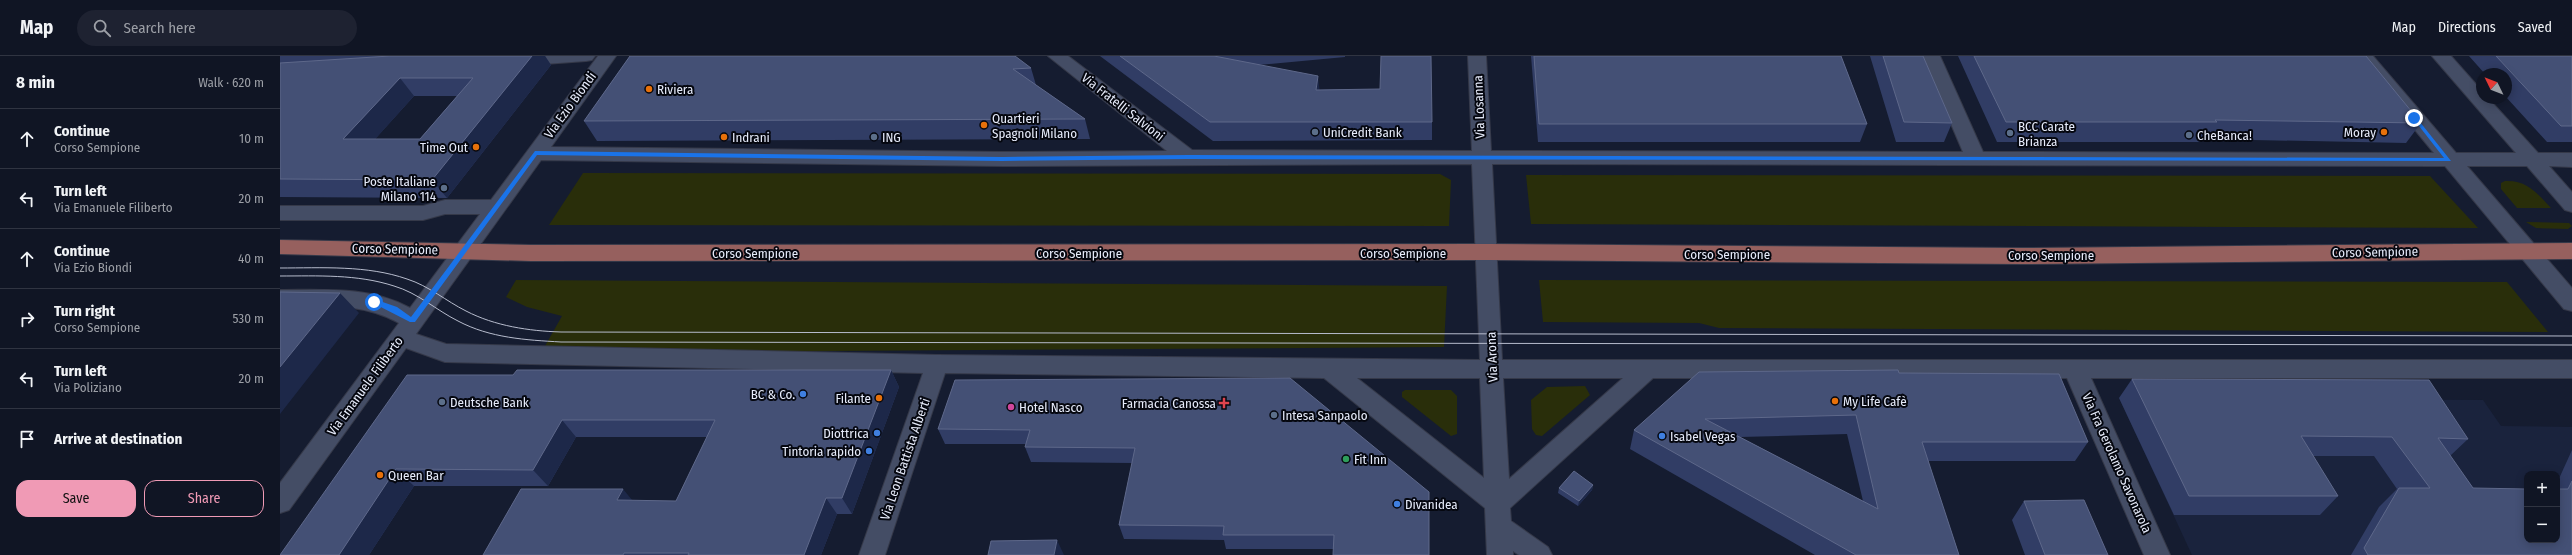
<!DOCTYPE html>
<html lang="en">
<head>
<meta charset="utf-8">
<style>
	body { margin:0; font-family:"Fira Sans Condensed",sans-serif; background:#1e2231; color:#f1f3f6 }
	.controls { position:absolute; right:12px; bottom:12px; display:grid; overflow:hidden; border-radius:8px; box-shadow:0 2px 10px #0003 }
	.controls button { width:36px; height:36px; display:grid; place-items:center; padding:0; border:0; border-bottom:1px solid #303441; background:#101524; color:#f1f3f6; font:20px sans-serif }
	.compass { position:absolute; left:2196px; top:12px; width:36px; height:36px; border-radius:50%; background:#101524; box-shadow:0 2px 10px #0003; rotate:313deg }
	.stop { position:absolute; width:12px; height:12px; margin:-9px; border:3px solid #1a73e8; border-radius:50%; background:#fff }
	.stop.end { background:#1a73e8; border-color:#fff; box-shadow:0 1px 4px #0008 }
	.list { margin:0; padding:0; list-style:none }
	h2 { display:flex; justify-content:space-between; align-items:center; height:52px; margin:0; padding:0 16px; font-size:17px }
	h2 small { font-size:13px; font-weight:400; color:#9c9fa6 }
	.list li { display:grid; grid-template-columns:26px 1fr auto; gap:12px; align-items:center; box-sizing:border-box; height:60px; padding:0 16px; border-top:1px solid #303441 }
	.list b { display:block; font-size:15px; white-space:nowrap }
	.list p { margin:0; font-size:13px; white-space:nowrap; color:#9c9fa6 }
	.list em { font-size:13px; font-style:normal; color:#9c9fa6 }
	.actions { display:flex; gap:8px; padding:12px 16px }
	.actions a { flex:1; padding:9px 0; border:1px solid #f09ab5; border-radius:12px; text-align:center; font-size:14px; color:#f09ab5 }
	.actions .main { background:#f09ab5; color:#111 }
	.icon { flex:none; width:22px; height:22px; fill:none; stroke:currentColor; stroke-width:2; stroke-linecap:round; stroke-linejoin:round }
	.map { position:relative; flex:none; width:2292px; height:499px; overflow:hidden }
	header { display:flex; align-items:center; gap:24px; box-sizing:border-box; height:56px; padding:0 20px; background:#101524; border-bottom:1px solid #303441 }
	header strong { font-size:19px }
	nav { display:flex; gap:22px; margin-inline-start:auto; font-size:14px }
	.search { width:280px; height:36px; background:#1e2231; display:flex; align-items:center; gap:10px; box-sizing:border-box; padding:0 14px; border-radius:22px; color:#9c9fa6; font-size:15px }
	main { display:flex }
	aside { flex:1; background:#101524 }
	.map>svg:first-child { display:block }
	.built { fill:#1a233d; fill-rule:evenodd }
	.green { fill:#292e0a }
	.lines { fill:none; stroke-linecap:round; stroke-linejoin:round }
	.minor-casing { stroke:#353949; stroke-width:2 }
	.major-casing { stroke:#353949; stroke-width:2 }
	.minor { fill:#444d65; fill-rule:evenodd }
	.major { fill:#96605e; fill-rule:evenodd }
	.tram { stroke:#b7bccd; stroke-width:1 }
	.wall { fill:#313d65; fill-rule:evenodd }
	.shaded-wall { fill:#1d2849 }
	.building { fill:#445075; stroke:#5e688a; fill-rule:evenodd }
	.route { fill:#1a73e8 }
	.food-dot { fill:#e8710a; stroke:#05070f; stroke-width:1.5 }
	.service-dot { fill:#5c6f8a; stroke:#05070f; stroke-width:1.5 }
	.shop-dot { fill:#3f7fe0; stroke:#05070f; stroke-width:1.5 }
	.health-dot { fill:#e0444e; stroke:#05070f; stroke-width:1.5 }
	.hotel-dot { fill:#d1479c; stroke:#05070f; stroke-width:1.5 }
	.leisure-dot { fill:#2e9e5b; stroke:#05070f; stroke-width:1.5 }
	.labels { text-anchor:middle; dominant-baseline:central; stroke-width:4; stroke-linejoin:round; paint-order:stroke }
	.poi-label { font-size:13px; fill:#e7ecfb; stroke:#05070f; text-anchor:start }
	.street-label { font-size:13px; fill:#e7ecfb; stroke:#05070f }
</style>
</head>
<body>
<header>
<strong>Map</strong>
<div class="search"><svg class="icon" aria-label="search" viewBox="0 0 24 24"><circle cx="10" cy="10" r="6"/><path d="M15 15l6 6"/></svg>Search here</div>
<nav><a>Map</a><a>Directions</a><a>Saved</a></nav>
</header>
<main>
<aside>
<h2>8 min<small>Walk · 620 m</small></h2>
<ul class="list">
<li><svg class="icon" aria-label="ahead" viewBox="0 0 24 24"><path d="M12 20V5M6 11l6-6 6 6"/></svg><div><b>Continue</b><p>Corso Sempione</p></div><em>10 m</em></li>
<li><svg class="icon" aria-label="left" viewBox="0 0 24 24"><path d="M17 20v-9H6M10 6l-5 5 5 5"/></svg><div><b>Turn left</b><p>Via Emanuele Filiberto</p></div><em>20 m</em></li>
<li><svg class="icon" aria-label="ahead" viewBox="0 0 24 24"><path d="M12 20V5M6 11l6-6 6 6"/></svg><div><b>Continue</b><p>Via Ezio Biondi</p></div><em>40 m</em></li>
<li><svg class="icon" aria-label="right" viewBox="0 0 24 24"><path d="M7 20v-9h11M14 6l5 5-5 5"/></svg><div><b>Turn right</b><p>Corso Sempione</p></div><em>530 m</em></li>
<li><svg class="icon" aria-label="left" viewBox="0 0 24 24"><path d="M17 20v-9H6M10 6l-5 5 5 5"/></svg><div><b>Turn left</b><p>Via Poliziano</p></div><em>20 m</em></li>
<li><svg class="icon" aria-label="arrive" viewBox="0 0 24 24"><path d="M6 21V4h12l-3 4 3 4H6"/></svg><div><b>Arrive at destination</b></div></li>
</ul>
<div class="actions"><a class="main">Save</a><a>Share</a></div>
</aside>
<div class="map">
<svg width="2292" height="499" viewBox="0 0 2292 499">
	<rect width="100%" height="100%" fill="#151c30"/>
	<path class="built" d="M 1839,342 L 2203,344 L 2221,370 L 2292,371 L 2292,499 L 1912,499 ZM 2247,418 L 2277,418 L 2277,484 L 2247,484 Z"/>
	<path class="green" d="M 303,117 L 1160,118 L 1171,124 L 1169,170 L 269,169 Z
		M 1246,119 L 2150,120 L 2198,172 L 1251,168 Z
		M 2225,125 C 2247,124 2257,137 2271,152 L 2237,152 L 2221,133 L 2221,127 Z
		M 2246,166 L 2289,167 L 2292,170 L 2288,173 L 2256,172 Z
		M 236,224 L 1167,230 L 1164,291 L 261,297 L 282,260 L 247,251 L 226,241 Z
		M 1259,224 L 2227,226 L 2268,276 L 1439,272 L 1419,267 L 1263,266 Z
		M 1305,330 L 1310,339 L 1262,380 L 1256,379 L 1252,373 L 1251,344 L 1267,331 Z
		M 1125,334 L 1171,334 L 1177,340 L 1177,378 L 1171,380 L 1122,341 L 1122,336 Z"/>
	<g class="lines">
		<defs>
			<path id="minor" d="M 231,0 L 315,0 L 312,4 L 306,5 L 237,10 L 231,8 L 228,4 Z
				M 318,0 L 336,0 L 271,91 L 722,96 L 887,95 L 768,0 L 788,0 L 912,94 L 1192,95 L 1188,0 L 1206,0 L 1211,95 L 1683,96 L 1642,0 L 1660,0 L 1703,96 L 2154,97 L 2074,0 L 2093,0 L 2176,97 L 2236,97 L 2152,0 L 2171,0 L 2202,35 L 2202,42 L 2208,42 L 2258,97 L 2292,97 L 2292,111 L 2269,110 L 2292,136 L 2292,156 L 2285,154 L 2247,110 L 2187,110 L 2292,232 L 2292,255 L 2284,253 L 2165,110 L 1212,108 L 1222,304 L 2292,304 L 2292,322 L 1811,322 L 1890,499 L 1864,499 L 1787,322 L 1373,322 L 1230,452 L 1231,465 L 1268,491 L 1272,499 L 1239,499 L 1233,495 L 1233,499 L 1207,499 L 1205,452 L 1044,322 L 665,317 L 605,499 L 579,499 L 643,317 L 165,306 L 126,292 L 9,454 L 0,457 L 0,427 L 119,267 C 82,246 41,250 0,250 L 0,234 C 44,234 90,230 130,252 L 200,158 L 165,158 L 143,164 L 0,164 L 0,150 L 143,150 L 165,144 L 211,144 ZM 261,104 L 722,110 L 1192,108 L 1200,304 L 657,299 L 166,288 L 136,278 ZM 1077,322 L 1200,322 L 1204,422 ZM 1223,322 L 1343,322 L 1229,423 Z"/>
			<path id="major" d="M 0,184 L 251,189 L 1208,188 L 1741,192 L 2292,187 L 2292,203 L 1741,208 L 1208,204 L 251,205 L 0,198 Z"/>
		</defs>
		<use href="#minor" class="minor-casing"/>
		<use href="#major" class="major-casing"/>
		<use href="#minor" class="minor"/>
		<use href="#major" class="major"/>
		<path class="tram" d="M 0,212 C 42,212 87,209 127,223 C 149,230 166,245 186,255 C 215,270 249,275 281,276 L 2292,280
			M 0,220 C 38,220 77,218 114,230 C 138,237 156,254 178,265 C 210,282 246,284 281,286 L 2292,289"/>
	</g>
	<path class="wall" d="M 0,0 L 265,0 L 271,9 L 167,142 L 0,141 ZM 134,40 L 177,40 L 140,83 L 95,83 Z
		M 350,0 L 751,12 L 756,29 L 805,63 L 810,83 L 317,85 L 304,65 Z
		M 820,0 L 1065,0 L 1065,1 L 978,9 L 1039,34 L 1100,33 L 1152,66 L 1152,84 L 933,85 Z
		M 1251,0 L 1561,0 L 1587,68 L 1580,86 L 1258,86 Z
		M 1590,0 L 1643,0 L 1672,67 L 1664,86 L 1616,86 Z
		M 1678,0 L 2086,0 L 2141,67 L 2126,87 L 1926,83 L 1925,86 L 1717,86 Z
		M 2189,0 L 2292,0 L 2292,86 L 2267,86 L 2226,41 L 2226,18 L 2205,18 Z
		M 611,314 L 619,331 L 572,458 L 557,458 L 541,499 L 203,499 L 352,445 L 396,445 L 427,381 L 296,381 L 268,430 L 134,430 L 89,499 L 0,499 L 233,319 Z
		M 1619,317 L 1808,386 L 1795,405 L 1648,405 L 1679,499 L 1535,499 L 1350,393 L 1354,374 ZM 1567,378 L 1583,445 L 1460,381 Z
		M 1852,323 L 2188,383 L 2170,400 L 2193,432 L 2277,484 L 2277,427 L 2292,394 L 2292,499 L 2071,499 L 2099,451 L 2117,433 L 2094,400 L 2033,400 L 2058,440 L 2040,459 L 1894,459 L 1839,342 Z
		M 675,324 L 1149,436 L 1054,493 L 946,493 L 944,484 L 844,483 L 839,469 L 852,407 L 751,406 L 745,391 L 746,388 L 665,388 L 658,373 Z
		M 1313,429 L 1312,434 L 1298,450 L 1278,437 L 1279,432 Z
		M 1744,445 L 1828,499 L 1745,499 L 1732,464 Z"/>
	<path class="shaded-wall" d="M 252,0 L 265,0 L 271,9 L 167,142 L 152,124 Z
		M 1038,20 L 1040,39 L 1036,34 Z
		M 120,22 L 134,40 L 79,101 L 63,83 Z
		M 60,237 L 79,257 L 0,358 L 0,311 Z
		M 611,314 L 619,331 L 572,458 L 562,442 Z
		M 282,364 L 296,381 L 268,430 L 253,414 Z
		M 116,413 L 134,430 L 89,499 L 59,499 Z
		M 1313,429 L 1312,434 L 1298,450 L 1299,445 Z
		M 343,433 L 357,450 L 337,444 Z
		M 546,442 L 557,458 L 541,499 L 524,499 Z
		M 777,484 L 784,499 L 774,499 Z"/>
	<path class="building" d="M 110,0 L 252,0 L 152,124 L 0,123 L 0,7 ZM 120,22 L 193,22 L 140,83 L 63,83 Z
		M 350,0 L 735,0 L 751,12 L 733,13 L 805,63 L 304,65 Z
		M 840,0 L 934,0 L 1038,20 L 1036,34 L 1100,33 L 1101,0 L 1151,0 L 1152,66 L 930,66 Z
		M 1254,0 L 1561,0 L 1587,68 L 1259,68 Z
		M 1603,0 L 1643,0 L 1672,67 L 1624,66 Z
		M 1694,0 L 2086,0 L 2141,67 L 1935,64 L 1937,66 L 1726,66 Z
		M 2216,0 L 2292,0 L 2292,70 L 2281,70 Z
		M 0,236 L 60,237 L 0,311 Z
		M 237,314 L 611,314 L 562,442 L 546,442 L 524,499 L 408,499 L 409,497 L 344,497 L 343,499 L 203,499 L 241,433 L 343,433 L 337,444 L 396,445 L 435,364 L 282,364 L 253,414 L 116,413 L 59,499 L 0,499 L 127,319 L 233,319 Z
		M 1618,314 L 1619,317 L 1779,318 L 1808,386 L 1642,386 L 1679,499 L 1576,499 L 1354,374 L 1419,316 ZM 1576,359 L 1598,453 L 1425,363 Z
		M 1010,322 L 1149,436 L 1149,499 L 1053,499 L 1054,479 L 943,479 L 944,470 L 839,469 L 855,392 L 745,391 L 750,374 L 658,373 L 675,324 Z
		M 1852,323 L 2149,324 L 2188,383 L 2158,382 L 2193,432 L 2247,433 L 2247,484 L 2277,484 L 2277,433 L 2288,433 L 2292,425 L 2292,499 L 2088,499 L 2084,492 L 2119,432 L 2150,432 L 2112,381 L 2021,380 L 2058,440 L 1909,440 Z
		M 1294,415 L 1313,429 L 1299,445 L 1279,432 Z
		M 1804,444 L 1828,499 L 1765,499 L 1744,445 Z
		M 777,484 L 774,499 L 708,499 L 711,485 Z"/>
	<path class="route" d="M 2132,61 L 2136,61 L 2171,105 L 908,103 L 722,105 L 257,99 L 135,266 L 130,266 L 91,246 L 94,243 L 117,251 L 131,261 L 255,95 L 722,101 L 908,99 L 2164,102 Z"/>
	<g class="food-dot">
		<circle cx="369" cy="33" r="4"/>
		<circle cx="704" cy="69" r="4"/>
		<circle cx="2104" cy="76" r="4"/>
		<circle cx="444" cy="81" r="4"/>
		<circle cx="196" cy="91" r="4"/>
		<circle cx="599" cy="342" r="4"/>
		<circle cx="1555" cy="345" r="4"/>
		<circle cx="100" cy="419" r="4"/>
	</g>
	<g class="service-dot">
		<circle cx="1035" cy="76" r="4"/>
		<circle cx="1730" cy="77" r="4"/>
		<circle cx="1909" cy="79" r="4"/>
		<circle cx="594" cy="81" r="4"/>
		<circle cx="164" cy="132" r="4"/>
		<circle cx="162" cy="346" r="4"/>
		<circle cx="994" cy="359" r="4"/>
	</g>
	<g class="shop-dot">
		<circle cx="523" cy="338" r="4"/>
		<circle cx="597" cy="377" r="4"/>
		<circle cx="1382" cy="380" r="4"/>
		<circle cx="589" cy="395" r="4"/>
		<circle cx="1117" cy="448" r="4"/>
	</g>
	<path class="health-dot" d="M942 341h4v4h4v4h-4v4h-4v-4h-4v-4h4z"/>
	<circle class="hotel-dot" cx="731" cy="351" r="4"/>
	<circle class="leisure-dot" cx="1066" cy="403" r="4"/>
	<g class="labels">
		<g class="poi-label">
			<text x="377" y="33">Riviera</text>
			<text x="712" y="62">Quartieri<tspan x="712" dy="15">Spagnoli Milano</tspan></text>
			<text x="1738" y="70">BCC Carate<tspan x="1738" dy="15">Brianza</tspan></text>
			<text x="1043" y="76">UniCredit Bank</text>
			<text x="2096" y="76" text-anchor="end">Moray</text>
			<text x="1917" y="79">CheBanca!</text>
			<text x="452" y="81">Indrani</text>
			<text x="602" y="81">ING</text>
			<text x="188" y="91" text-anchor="end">Time Out</text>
			<text x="156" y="125" text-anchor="end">Poste Italiane<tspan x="156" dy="15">Milano 114</tspan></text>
			<text x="515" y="338" text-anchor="end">BC &amp; Co.</text>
			<text x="591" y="342" text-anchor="end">Filante</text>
			<text x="1563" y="345">My Life Cafè</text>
			<text x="170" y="346">Deutsche Bank</text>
			<text x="936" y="347" text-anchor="end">Farmacia Canossa</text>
			<text x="739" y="351">Hotel Nasco</text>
			<text x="1002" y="359">Intesa Sanpaolo</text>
			<text x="589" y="377" text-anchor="end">Diottrica</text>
			<text x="1390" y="380">Isabel Vegas</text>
			<text x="581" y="395" text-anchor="end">Tintoria rapido</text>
			<text x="1074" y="403">Fit Inn</text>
			<text x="108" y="419">Queen Bar</text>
			<text x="1125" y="448">Divanidea</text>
		</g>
		<g class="street-label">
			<text transform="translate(290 49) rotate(-54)">Via Ezio Biondi</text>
			<text transform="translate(843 51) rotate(38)">Via Fratelli Salvioni</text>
			<text transform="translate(1199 51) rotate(-92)">Via Losanna</text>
			<text transform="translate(115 193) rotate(1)">Corso Sempione</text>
			<text transform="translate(2095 196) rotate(-1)">Corso Sempione</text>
			<text x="475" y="197">Corso Sempione</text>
			<text x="799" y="197">Corso Sempione</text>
			<text x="1123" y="197">Corso Sempione</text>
			<text x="1447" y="198">Corso Sempione</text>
			<text x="1771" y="199">Corso Sempione</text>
			<text transform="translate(1212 301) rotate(-92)">Via Arona</text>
			<text transform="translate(85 330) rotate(-54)">Via Emanuele Filiberto</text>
			<text transform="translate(625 403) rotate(-71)">Via Leon Battista Alberti</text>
			<text transform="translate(1837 407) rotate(66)">Via Fra Gerolamo Savonarola</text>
		</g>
	</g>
</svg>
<div class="controls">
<button>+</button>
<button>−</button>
</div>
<svg class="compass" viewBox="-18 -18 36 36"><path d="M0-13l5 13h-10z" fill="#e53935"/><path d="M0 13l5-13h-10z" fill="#9c9fa6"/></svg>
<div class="stop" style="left:94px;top:246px"></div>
<div class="stop end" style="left:2134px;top:62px"></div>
</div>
</main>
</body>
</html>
